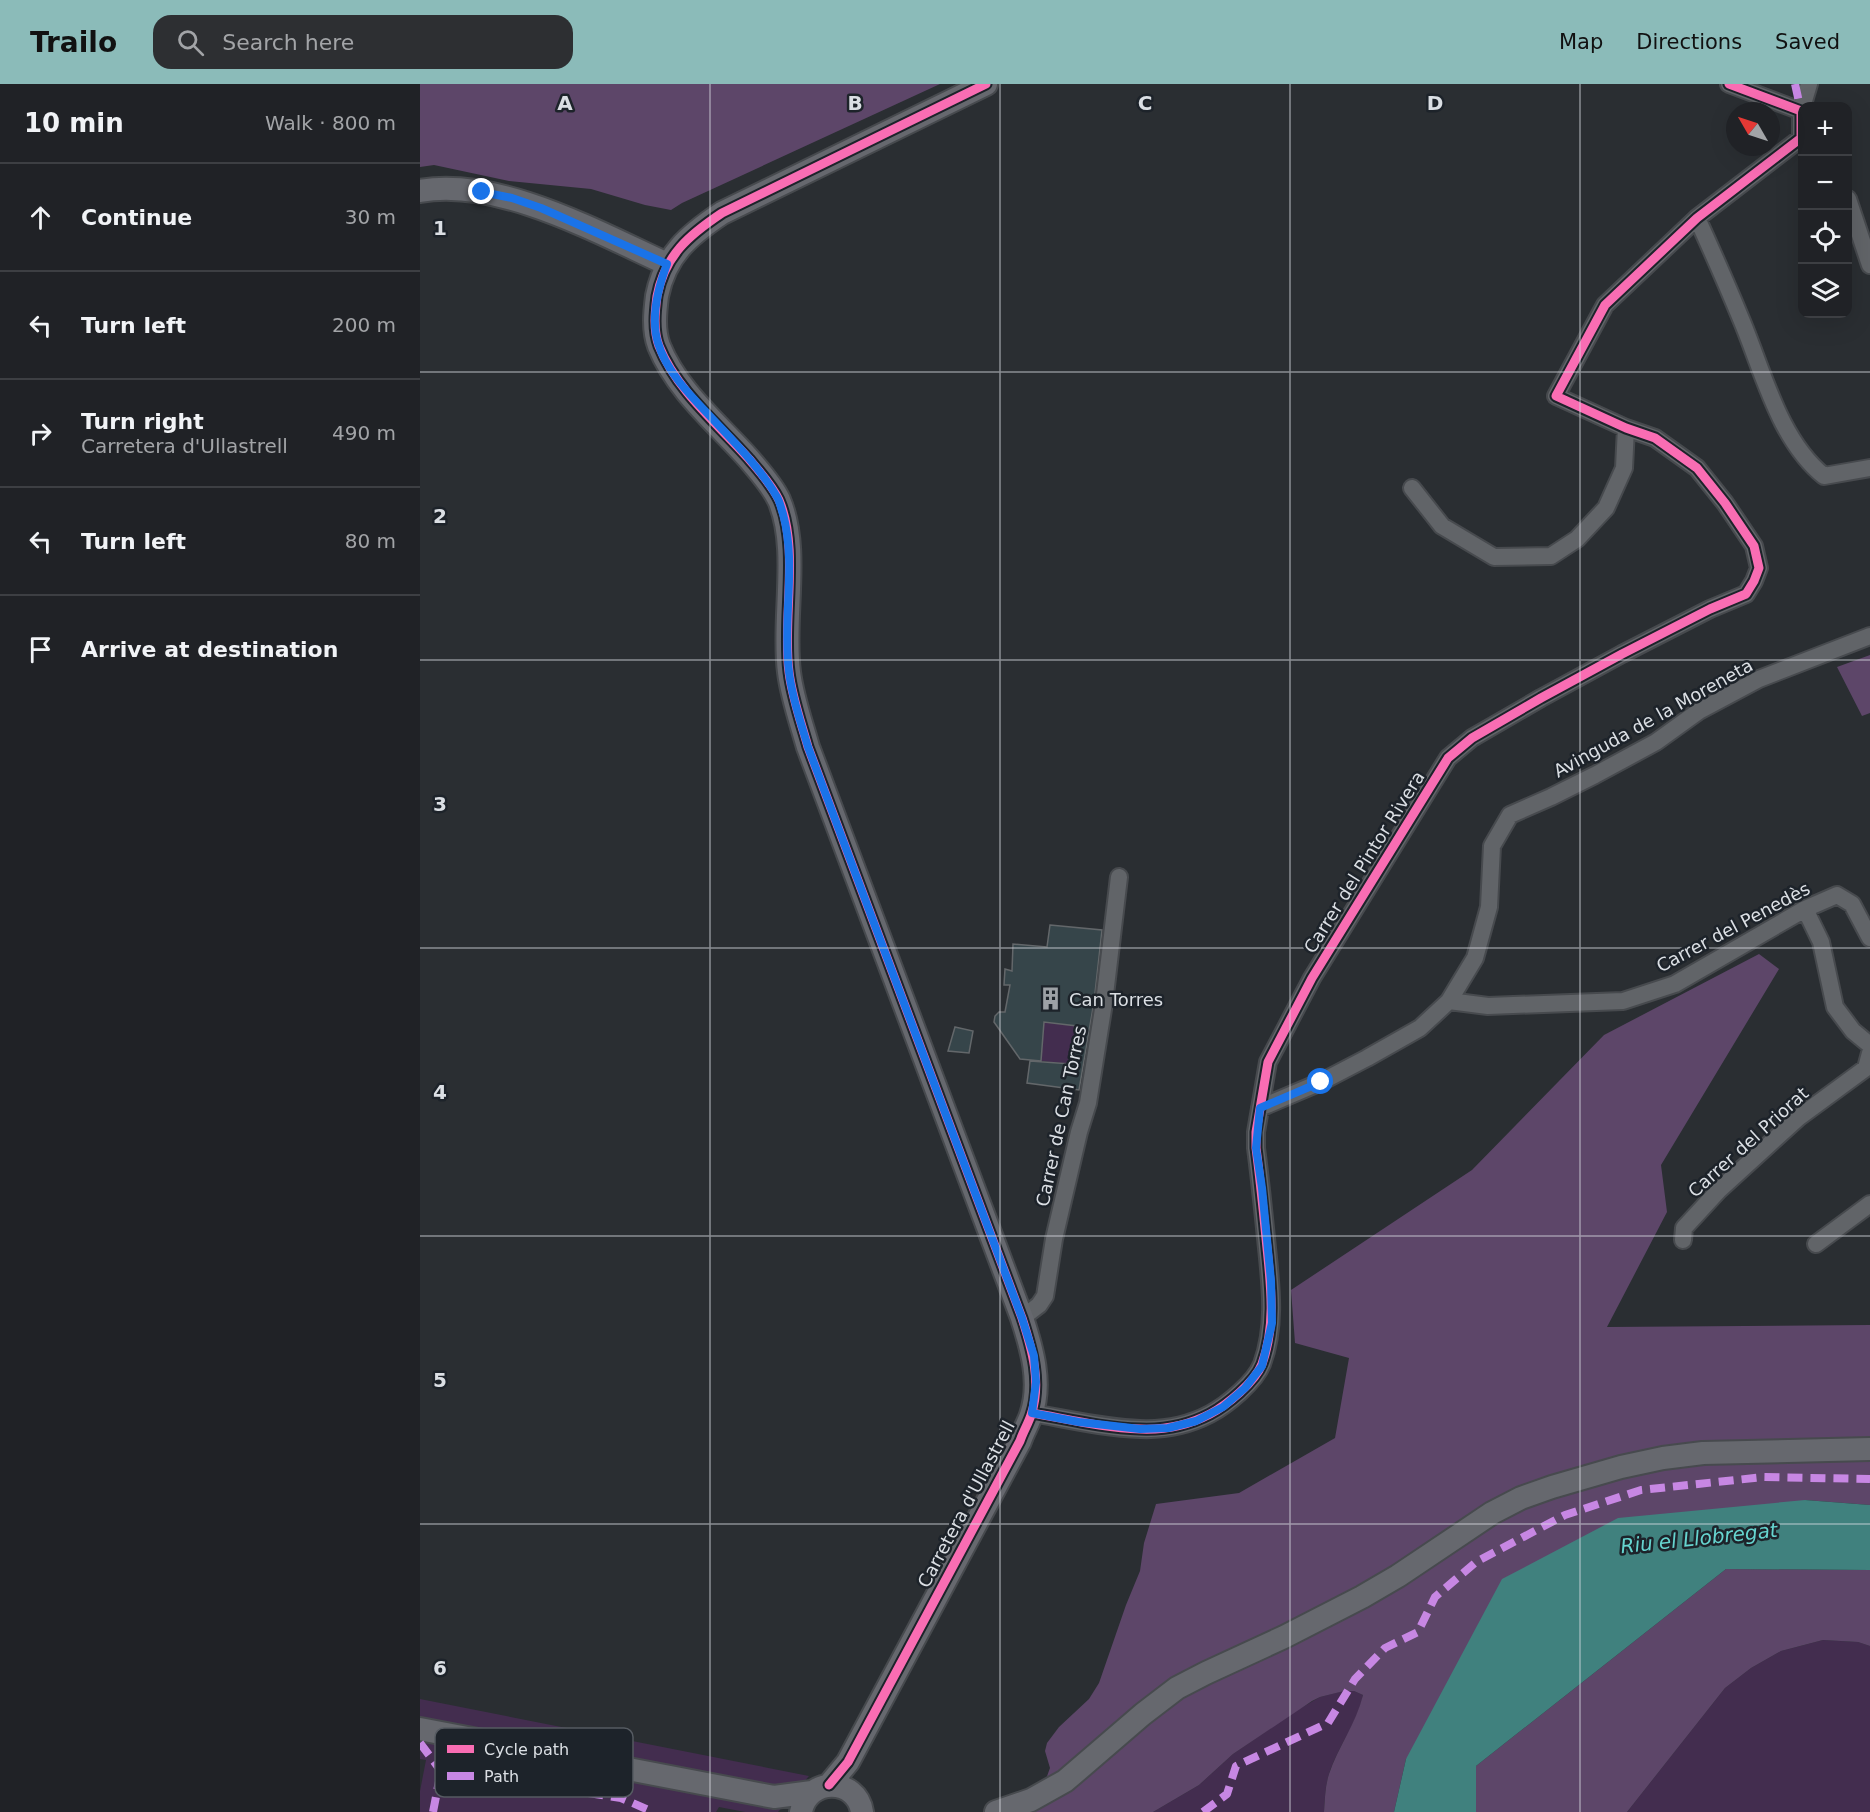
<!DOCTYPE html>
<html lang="en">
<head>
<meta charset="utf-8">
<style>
	body { margin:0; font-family:"DejaVu Sans",sans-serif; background:#2d2f32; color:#f1f3f6 }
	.controls { position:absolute; right:18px; top:18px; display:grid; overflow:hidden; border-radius:12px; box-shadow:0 6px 24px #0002 }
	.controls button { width:54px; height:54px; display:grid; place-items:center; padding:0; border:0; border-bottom:2px solid #3d3f43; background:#202226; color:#f1f3f6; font:30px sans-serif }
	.compass { position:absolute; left:1306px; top:18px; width:54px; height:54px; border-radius:50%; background:#202226; box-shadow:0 6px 24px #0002; rotate:309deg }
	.stop { position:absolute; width:18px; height:18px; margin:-14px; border:4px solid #1a73e8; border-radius:50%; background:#fff }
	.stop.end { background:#1a73e8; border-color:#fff; box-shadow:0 2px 6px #0008 }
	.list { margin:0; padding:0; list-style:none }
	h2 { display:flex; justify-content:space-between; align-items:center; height:78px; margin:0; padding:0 24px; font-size:26px }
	h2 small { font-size:20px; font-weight:400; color:#a2a4a7 }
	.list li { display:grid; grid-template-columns:39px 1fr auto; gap:18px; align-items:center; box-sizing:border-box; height:108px; padding:0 24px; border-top:2px solid #3d3f43 }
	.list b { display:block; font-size:22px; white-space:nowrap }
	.list p { margin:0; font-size:20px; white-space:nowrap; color:#a2a4a7 }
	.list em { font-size:20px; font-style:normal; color:#a2a4a7 }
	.icon { flex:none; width:33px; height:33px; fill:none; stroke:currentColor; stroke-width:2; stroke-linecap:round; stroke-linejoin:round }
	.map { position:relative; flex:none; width:1450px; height:1728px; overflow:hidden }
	header { display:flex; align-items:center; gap:36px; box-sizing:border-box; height:84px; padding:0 30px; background:#8bbbb9; color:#111 }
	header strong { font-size:28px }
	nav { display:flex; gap:33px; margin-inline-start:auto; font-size:21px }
	.search { width:420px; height:54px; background:#2d2f32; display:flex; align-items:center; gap:15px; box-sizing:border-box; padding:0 21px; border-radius:18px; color:#a2a4a7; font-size:22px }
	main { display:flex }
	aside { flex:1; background:#202226 }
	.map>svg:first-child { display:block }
	.green { fill:#432d4f }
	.forest { fill:#5d4669 }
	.water { fill:#40817e }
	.building { fill:#36454a; stroke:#63676a; stroke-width:1.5 }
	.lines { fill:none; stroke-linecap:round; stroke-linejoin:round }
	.street-casing { stroke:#474a4e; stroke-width:20 }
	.secondary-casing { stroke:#474a4e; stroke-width:26 }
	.street { stroke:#616468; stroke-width:16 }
	.secondary { stroke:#66686e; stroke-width:22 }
	.quiet { stroke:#c787e3; stroke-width:8; stroke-dasharray:15 8; stroke-linecap:butt }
	.cycleway-casing { stroke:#1d232a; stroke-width:13 }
	.cycleway { stroke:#f96db3; stroke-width:9 }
	.route { stroke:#1a73e8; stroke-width:8 }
	.grid { fill:none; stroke:#dbdfe4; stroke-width:1.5; stroke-opacity:0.55 }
	.labels { text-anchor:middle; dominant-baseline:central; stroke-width:5; stroke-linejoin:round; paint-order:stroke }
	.street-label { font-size:18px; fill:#dbdfe4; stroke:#1d232a }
	.poi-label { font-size:18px; fill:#dbdfe4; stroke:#1d232a; text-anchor:start }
	.water-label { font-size:20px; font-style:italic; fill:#66d4cf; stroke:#1d232a }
	.key { fill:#1d232a; stroke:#565b62; stroke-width:1.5 }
	.key-label { font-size:16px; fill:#dbdfe4 }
	.grid-label { font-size:20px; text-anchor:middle; font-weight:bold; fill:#dbdfe4; stroke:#1d232a; stroke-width:5; stroke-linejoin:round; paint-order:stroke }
</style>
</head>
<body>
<header>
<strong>Trailo</strong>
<div class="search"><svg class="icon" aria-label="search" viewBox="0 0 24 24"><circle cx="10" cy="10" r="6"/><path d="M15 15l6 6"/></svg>Search here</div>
<nav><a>Map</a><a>Directions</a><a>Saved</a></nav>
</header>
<main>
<aside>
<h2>10 min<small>Walk · 800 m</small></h2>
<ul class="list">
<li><svg class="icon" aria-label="ahead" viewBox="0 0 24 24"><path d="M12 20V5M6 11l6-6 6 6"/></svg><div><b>Continue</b></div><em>30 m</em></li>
<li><svg class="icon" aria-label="left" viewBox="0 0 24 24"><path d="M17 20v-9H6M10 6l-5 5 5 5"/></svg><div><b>Turn left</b></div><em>200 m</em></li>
<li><svg class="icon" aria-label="right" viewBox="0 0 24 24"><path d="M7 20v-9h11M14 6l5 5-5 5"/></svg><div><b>Turn right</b><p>Carretera d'Ullastrell</p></div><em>490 m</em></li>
<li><svg class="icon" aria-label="left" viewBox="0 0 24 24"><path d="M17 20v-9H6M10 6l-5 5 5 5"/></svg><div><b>Turn left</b></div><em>80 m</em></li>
<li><svg class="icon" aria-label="arrive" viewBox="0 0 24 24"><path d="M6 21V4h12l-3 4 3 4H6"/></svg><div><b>Arrive at destination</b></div></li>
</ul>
</aside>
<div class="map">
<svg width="1450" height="1728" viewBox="0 0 1450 1728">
	<rect width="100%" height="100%" fill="#2a2e32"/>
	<path class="green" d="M 624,938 L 657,942 L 651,980 L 621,977 Z
		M 1403,1556 L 1438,1558 L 1450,1562 L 1450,1728 L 1207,1728 L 1305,1604 L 1331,1584 L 1361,1567 Z
		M 923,1607 L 934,1607 L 943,1611 C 937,1640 918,1662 909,1690 C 905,1702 905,1715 904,1728 L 733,1728 L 779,1701 L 813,1670 L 874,1628 L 900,1613 Z
		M 0,1615 L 389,1692 L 358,1728 L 325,1728 L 299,1723 L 296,1728 L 0,1728 L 0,1707 L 6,1676 L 0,1675 Z"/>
	<path class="forest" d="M 0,0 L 520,0 L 262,119 L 251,126 L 225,121 L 171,105 L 89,97 L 14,81 L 0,83 Z
		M 1450,571 L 1450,629 L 1442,632 L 1417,583 Z
		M 1339,870 L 1359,885 L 1241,1081 L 1247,1128 L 1187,1243 L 1450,1241 L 1450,1421 L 1385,1416 L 986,1675 L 974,1728 L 904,1728 C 905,1715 905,1702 909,1690 C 918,1663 936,1640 943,1611 L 934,1607 L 924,1607 L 900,1613 L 892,1617 L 813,1670 L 779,1701 L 733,1728 L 614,1728 L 630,1684 L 625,1667 L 627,1659 L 639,1643 L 669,1615 L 679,1599 L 706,1521 L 720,1487 L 724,1459 L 736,1420 L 819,1409 L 915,1354 L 929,1274 L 875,1259 L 871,1206 L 1052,1086 L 1184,951 Z
		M 1306,1485 L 1450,1486 L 1450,1562 L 1438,1558 L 1403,1556 L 1361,1567 L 1331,1584 L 1305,1604 L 1207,1728 L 1056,1728 L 1056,1682 Z"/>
	<path class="water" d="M 1385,1416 L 1450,1421 L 1450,1486 L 1306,1485 L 1056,1682 L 1056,1728 L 974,1728 L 986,1675 L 1082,1495 L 1198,1434 Z"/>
	<path class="building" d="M 630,841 L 682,846 L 674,918 L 659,1006 L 607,999 L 610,977 L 651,980 L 657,942 L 624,938 L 621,977 L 600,975 L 574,938 L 575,932 L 579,928 L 585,928 L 590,901 L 584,901 L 585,885 L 592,887 L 593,860 L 627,863 Z
		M 535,943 L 553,947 L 549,969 L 528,967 Z"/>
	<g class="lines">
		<defs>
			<path id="street" d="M 1382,29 L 1381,27 L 1389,0
				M 1428,115 L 1450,181
				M 1277,134 C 1292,167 1307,201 1321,235 C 1343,287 1359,356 1404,392 L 1450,384
				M 992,404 L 1022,442 L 1074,473 L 1131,472 L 1157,455 L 1186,424 L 1204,384 L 1206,344
				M 1385,825 L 1401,858 L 1415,923 L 1433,947 L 1450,961
				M 1029,917 L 1068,922 L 1203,917 L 1255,900 L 1385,825 L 1417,811 L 1432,820 L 1450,854
				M 840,1024 L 901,998 L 947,974 L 1000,944 L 1029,917 L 1055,874 L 1069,823 L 1072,762 L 1090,731 L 1131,713 L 1175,691 L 1236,658 L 1279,627 L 1339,595 L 1450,552
				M 1263,1156 L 1264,1144 L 1299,1106 L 1378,1034 L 1446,984 L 1450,969
				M 1396,1160 L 1450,1120
				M 602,1234 L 619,1221 L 625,1212 L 634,1155 L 659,1048 L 668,1019 L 684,919 L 699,793
				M 612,1329 C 647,1335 684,1344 720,1345 C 744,1346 769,1341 790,1330 C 807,1321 835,1298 842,1280 C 857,1239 850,1196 846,1154 C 843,1124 840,1094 836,1064 L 836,1048 L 848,978 L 892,894 L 1028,674 L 1052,654 L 1121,614 L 1202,570 L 1290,525 L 1326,510 L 1334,497 L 1339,484 L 1334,462 L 1305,419 L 1277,384 L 1235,354 L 1206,344 L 1136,312 L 1185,221 L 1277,134 L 1381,54 L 1381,27 L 1309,0"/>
			<path id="secondary" d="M 0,107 C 78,93 177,148 247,180
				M 0,1645 L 354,1713 L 392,1708
				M 409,1701 L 428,1678 L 600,1357 C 603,1348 608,1340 611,1331 C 622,1299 612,1265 602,1234 L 388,663 C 381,638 372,613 369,588 C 362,535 380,465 359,416 C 352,401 339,387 329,375 C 298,340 257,307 239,262 C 233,246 235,228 237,212 C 245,171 269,151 302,129 L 566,0
				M 381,1728 C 387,1693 437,1693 442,1728
				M 576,1728 L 611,1716 L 645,1697 L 723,1630 L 757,1604 L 786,1589 L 864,1553 L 942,1513 L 978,1492 L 1072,1429 L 1101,1414 L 1132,1403 L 1201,1383 L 1243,1374 L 1283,1369 L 1450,1365"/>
		</defs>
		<use href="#street" class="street-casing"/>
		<use href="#secondary" class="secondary-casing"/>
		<use href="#street" class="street"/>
		<use href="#secondary" class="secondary"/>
		<path class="quiet" d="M 1375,0 L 1381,27
			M 0,1659 L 21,1687 L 201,1714 L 233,1728
			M 13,1728 L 21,1687
			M 783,1728 L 807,1710 L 816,1682 L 908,1639 L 935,1595 L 965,1564 L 998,1548 L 1015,1513 L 1056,1478 L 1145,1431 L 1221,1406 L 1344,1393 L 1450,1395"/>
		<defs>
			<path id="cycleway" d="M 612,1329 C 647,1335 684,1344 720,1345 C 744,1346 769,1341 790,1330 C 807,1321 835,1298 842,1280 C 857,1239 850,1196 846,1154 C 843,1124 840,1094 836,1064 L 836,1048 L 848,978 L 892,894 L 1028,674 L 1052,654 L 1121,614 L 1202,570 L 1290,525 L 1326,510 L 1334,497 L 1339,484 L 1334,462 L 1305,419 L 1277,384 L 1235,354 L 1206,344 L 1136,312 L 1185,221 L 1277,134 L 1381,54 L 1381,27 L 1309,0
				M 409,1701 L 428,1678 L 600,1357 C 603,1348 608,1340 611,1331 C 622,1299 612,1265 602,1234 L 388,663 C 381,638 372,613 369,588 C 362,535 380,465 359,416 C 352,401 339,387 329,375 C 298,340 257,307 239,262 C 233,246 235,228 237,212 C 245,171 269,151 302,129 L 566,0"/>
		</defs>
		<use href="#cycleway" class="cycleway-casing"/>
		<use href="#cycleway" class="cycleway"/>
	</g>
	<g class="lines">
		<path class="route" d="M 62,108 L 92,114 L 121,124 L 247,180 C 238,204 230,233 238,259 C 246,286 268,309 287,329 C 312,356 339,382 357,413 C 360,418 361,424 363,430 C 377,481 362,536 369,588 C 372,614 381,639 388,663 L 602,1234 L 614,1272 L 616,1298 L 612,1329 L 659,1338 L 720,1345 L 748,1344 L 776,1337 L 803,1323 L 825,1304 L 842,1282 L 852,1239 L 851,1197 L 842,1104 L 836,1064 L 840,1024 L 901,998"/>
	</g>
	<path class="grid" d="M 290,0 L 290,1728M 580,0 L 580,1728M 870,0 L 870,1728M 1160,0 L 1160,1728M 0,288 L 1450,288M 0,576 L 1450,576M 0,864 L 1450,864M 0,1152 L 1450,1152M 0,1440 L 1450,1440"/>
	<defs>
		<symbol id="building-bare" viewBox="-9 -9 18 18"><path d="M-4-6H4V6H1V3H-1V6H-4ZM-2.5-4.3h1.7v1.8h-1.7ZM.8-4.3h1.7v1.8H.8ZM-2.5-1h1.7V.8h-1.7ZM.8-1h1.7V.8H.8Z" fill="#9da1a6" stroke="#1d232a" stroke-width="2.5" paint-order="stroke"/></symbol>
	</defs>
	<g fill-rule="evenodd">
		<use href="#building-bare" x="614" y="898" width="33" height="33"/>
	</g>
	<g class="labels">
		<g class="street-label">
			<text transform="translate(1233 634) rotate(-29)">Avinguda de la Moreneta</text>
			<text transform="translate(944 778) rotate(-58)">Carrer del Pintor Rivera</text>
			<text transform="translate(1313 843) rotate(-28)">Carrer del Penedès</text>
			<text transform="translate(641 1032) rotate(-78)">Carrer de Can Torres</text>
			<text transform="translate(1328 1058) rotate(-42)">Carrer del Priorat</text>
			<text transform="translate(546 1420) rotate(-62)">Carretera d'Ullastrell</text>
		</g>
		<g class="poi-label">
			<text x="649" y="915">Can Torres</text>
		</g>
		<g class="water-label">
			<text transform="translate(1279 1454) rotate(-6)">Riu el Llobregat</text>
		</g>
	</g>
	<rect x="15" y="1644" width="198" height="69" rx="9" class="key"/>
	<rect x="27" y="1661" width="27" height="8" fill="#f96db3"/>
	<rect x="27" y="1688" width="27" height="8" fill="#c787e3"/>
	<g class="key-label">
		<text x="64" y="1671">Cycle path</text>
		<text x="64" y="1698">Path</text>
	</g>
	<g class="grid-label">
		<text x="145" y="26">A</text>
		<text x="435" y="26">B</text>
		<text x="725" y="26">C</text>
		<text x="1015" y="26">D</text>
		<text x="20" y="151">1</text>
		<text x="20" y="439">2</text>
		<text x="20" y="727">3</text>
		<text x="20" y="1015">4</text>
		<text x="20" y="1303">5</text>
		<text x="20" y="1591">6</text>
	</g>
</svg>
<div class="controls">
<button>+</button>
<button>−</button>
<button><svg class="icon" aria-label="locate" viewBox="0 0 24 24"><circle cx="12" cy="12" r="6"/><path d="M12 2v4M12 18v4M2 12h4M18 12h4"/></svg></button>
<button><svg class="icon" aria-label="layers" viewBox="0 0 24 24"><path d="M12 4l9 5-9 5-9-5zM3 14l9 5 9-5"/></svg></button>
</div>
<svg class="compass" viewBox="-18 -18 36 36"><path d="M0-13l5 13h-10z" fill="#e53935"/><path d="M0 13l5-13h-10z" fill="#a2a4a7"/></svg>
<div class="stop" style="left:901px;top:998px"></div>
<div class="stop end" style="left:62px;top:108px"></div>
</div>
</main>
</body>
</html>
